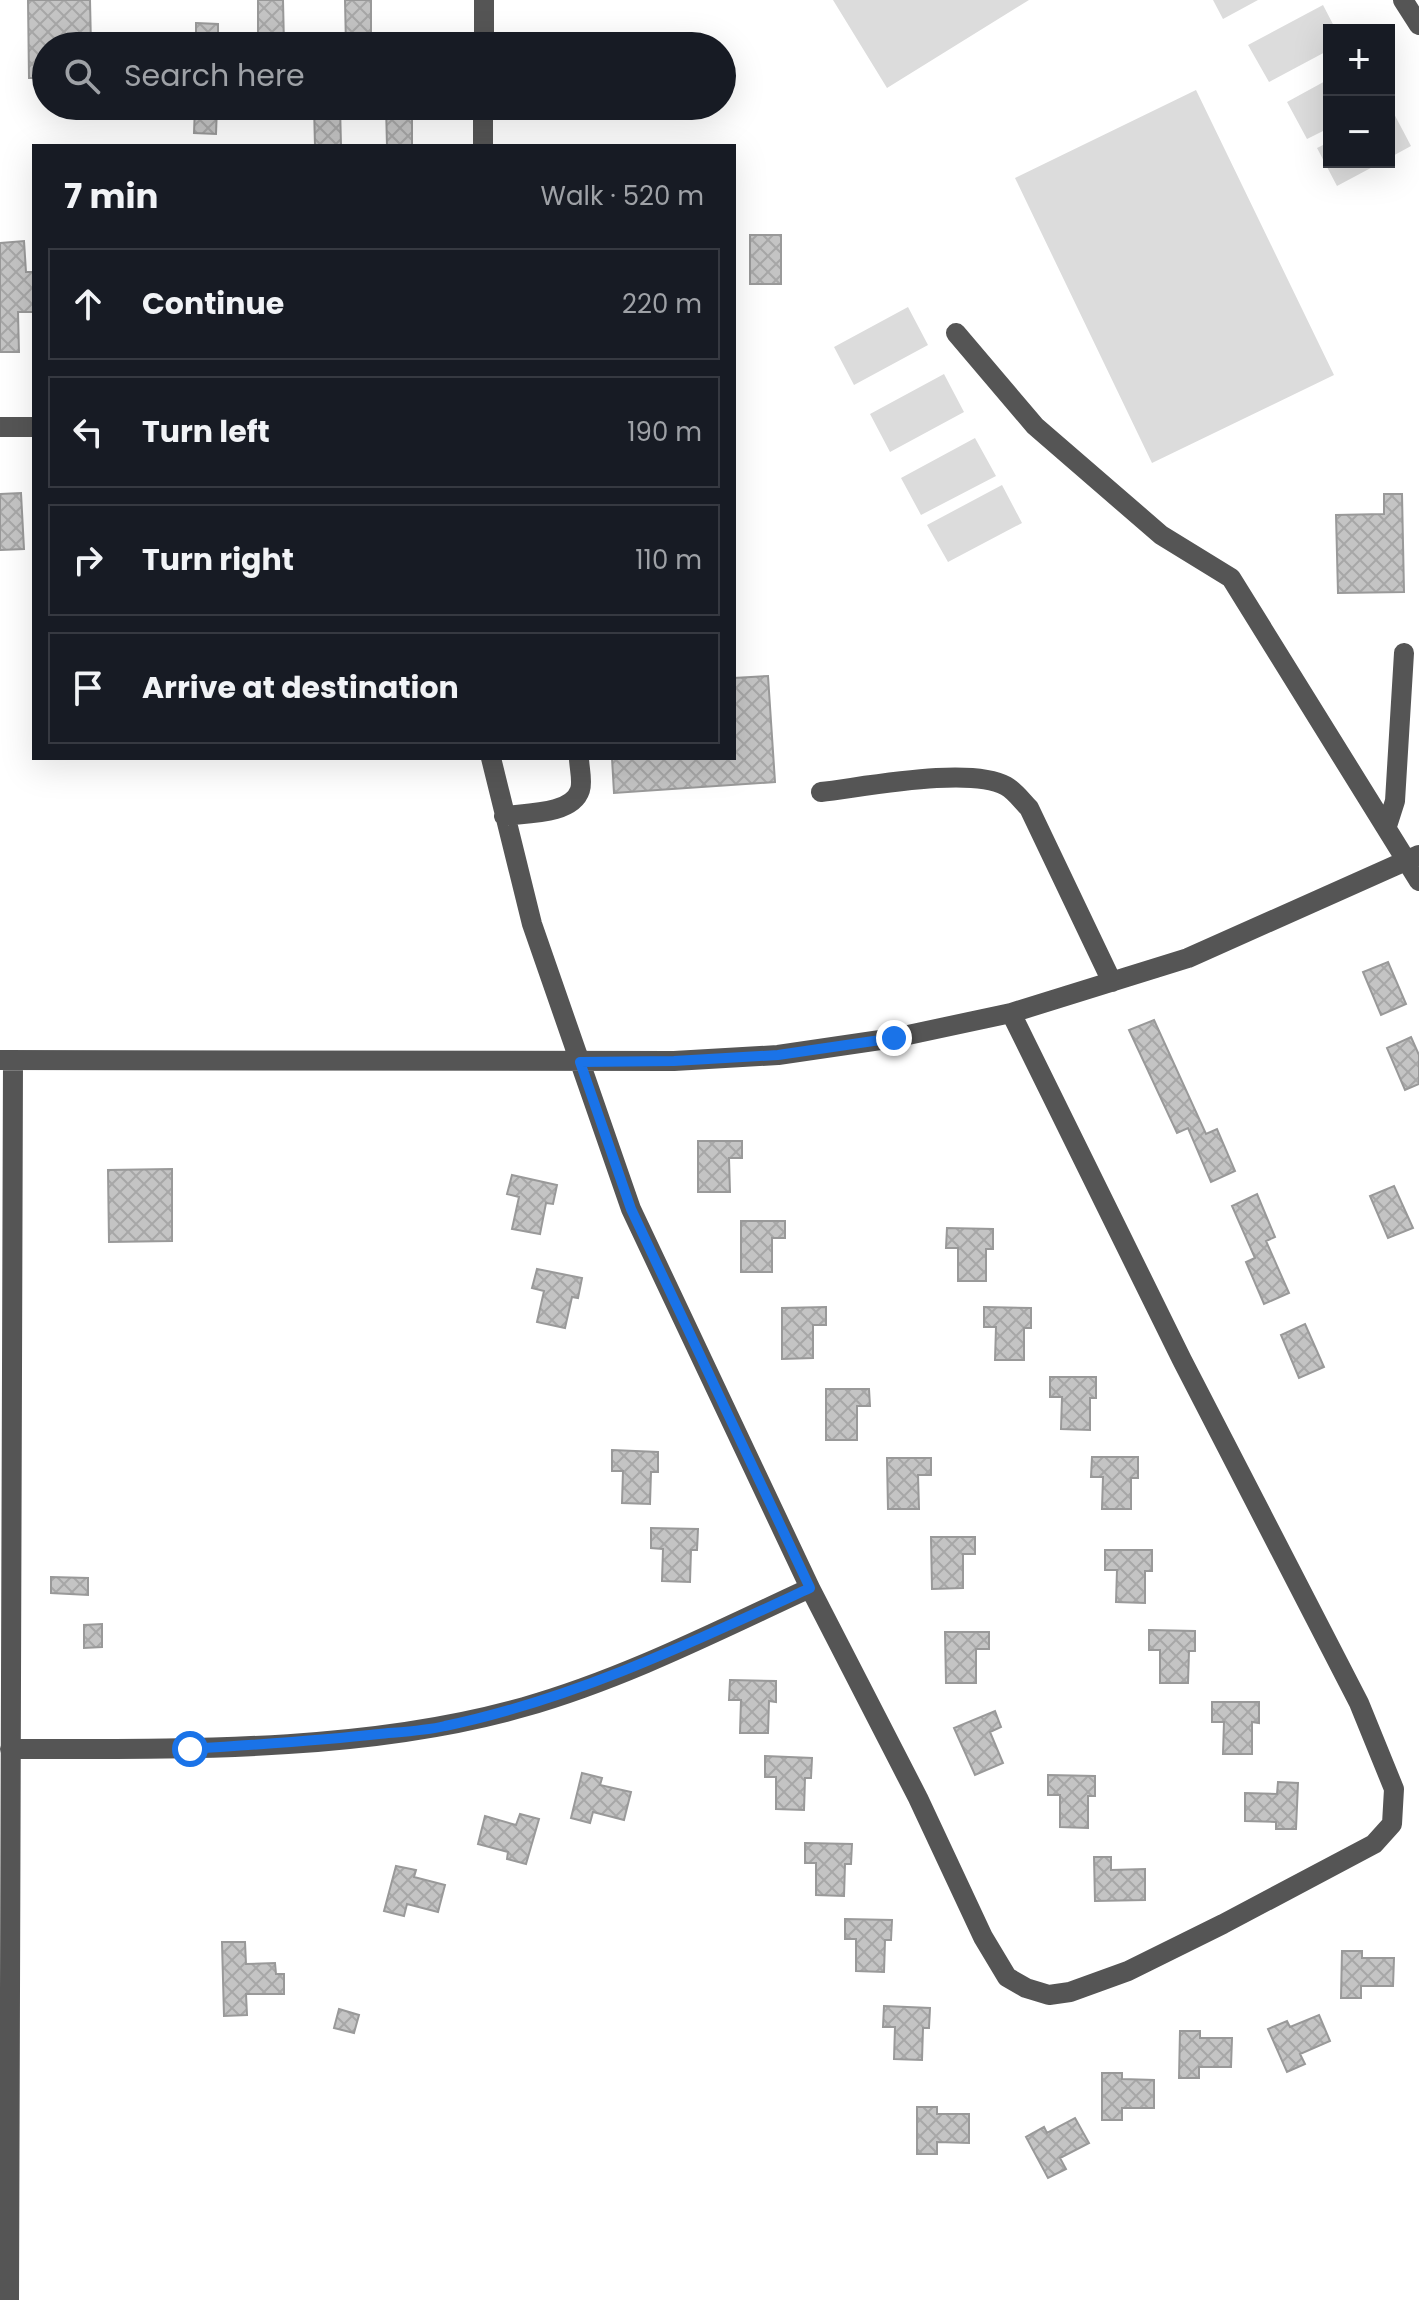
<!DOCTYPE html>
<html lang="en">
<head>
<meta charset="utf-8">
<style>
	body { margin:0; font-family:Poppins,sans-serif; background:#20242c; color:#f1f3f6 }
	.controls { position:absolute; right:24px; top:24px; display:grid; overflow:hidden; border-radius:0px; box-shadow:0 8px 32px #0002 }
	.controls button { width:72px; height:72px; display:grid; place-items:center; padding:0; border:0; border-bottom:2px solid #363941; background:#171b24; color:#f1f3f6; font:40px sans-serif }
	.stop { position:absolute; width:24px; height:24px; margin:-18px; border:6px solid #1a73e8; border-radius:50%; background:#fff }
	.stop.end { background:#1a73e8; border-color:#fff; box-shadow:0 2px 8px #0008 }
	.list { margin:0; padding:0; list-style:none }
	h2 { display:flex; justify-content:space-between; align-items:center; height:104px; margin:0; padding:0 32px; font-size:34px }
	h2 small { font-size:26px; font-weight:400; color:#9ea1a6 }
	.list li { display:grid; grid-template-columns:52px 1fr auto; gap:24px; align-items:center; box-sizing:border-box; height:112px; margin:0 16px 16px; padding:0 16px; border:2px solid #363941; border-radius:0px }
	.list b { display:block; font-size:30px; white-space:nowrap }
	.list em { font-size:26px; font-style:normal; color:#9ea1a6 }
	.icon { flex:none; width:44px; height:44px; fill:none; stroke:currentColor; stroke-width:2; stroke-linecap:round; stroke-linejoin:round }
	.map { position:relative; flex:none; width:1419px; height:2300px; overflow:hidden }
	.search { position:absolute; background:#171b24; box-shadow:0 8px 32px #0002; left:32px; top:32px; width:704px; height:88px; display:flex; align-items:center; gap:20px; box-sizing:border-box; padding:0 28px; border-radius:44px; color:#9ea1a6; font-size:30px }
	.panel { position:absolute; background:#171b24; box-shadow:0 8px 32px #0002; left:32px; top:144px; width:704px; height:616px; border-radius:0px }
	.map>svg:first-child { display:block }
	.pitch { fill:#dcdcdc }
	.building { fill:url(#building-cross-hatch); stroke:#999; stroke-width:2 }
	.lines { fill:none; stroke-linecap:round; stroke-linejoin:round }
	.minor { stroke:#555; stroke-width:20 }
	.route { stroke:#1a73e8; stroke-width:10 }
</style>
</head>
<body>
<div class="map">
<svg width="1419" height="2300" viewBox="0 0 1419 2300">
	<defs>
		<pattern id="building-cross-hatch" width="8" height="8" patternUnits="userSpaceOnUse" patternTransform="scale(2)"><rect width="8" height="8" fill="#c4c4c4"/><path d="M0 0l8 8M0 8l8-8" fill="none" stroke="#a7a7a7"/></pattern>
	</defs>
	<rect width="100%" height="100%" fill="#fff"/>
	<path class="pitch" d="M 833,0 L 1029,0 L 887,88 Z
		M 1213,0 L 1258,0 L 1223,19 Z
		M 1323,5 L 1336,30 L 1329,30 L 1329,50 L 1269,82 L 1248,45 Z
		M 1329,79 L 1329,128 L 1307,139 L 1287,102 Z
		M 1196,90 L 1334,375 L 1152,463 L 1015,178 Z
		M 1391,108 L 1411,146 L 1389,158 L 1389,110 Z
		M 1329,142 L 1329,162 L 1382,162 L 1337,186 L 1317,148 Z
		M 908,307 L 928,345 L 854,385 L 834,347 Z
		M 944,374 L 964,412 L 890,452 L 870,414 Z
		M 975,438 L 996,476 L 921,515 L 901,478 Z
		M 1002,485 L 1022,523 L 948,562 L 927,525 Z"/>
	<path class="building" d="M 28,0 L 90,0 L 91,46 L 46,46 L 46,78 L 29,78 Z
		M 258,0 L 283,0 L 284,46 L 258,46 Z
		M 345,0 L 371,0 L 371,46 L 346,46 Z
		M 196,23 L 218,24 L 218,46 L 196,46 Z
		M 195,106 L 217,106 L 216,134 L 194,133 Z
		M 314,106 L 340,106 L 341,146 L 315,146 Z
		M 386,106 L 412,106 L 412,146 L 387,146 Z
		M 750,235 L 781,235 L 781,284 L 750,284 Z
		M 24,241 L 26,272 L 34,272 L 34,312 L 18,312 L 19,352 L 0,352 L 0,243 Z
		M 21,493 L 24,549 L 0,550 L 0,494 Z
		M 1384,494 L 1402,494 L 1404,592 L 1338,593 L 1336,515 L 1384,514 Z
		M 768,676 L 775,782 L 614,793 L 612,758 L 734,758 L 734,678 Z
		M 1388,962 L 1406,1004 L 1381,1015 L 1363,972 Z
		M 1154,1020 L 1206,1134 L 1217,1129 L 1235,1171 L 1211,1182 L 1188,1128 L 1177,1133 L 1129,1030 Z
		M 1411,1037 L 1419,1055 L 1419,1084 L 1405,1090 L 1387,1048 Z
		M 698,1141 L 742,1141 L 742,1158 L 729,1158 L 730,1192 L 698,1192 Z
		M 172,1169 L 172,1241 L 109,1242 L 108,1170 Z
		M 512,1175 L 557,1185 L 553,1204 L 546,1203 L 540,1234 L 512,1229 L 519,1197 L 507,1194 Z
		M 1394,1186 L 1413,1228 L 1388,1238 L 1370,1196 Z
		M 1257,1194 L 1275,1237 L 1266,1241 L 1289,1293 L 1264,1304 L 1246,1262 L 1255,1258 L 1232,1206 Z
		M 741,1221 L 785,1221 L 785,1238 L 772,1238 L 772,1272 L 741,1272 Z
		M 947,1228 L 993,1229 L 993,1249 L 986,1249 L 986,1281 L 958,1281 L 958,1248 L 946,1248 Z
		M 537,1269 L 582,1278 L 578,1298 L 572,1297 L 565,1328 L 537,1322 L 544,1291 L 532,1288 Z
		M 826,1307 L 826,1325 L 813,1325 L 813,1358 L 782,1359 L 782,1308 Z
		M 984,1307 L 1031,1308 L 1031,1328 L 1024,1328 L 1024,1360 L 995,1360 L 996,1327 L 984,1327 Z
		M 1305,1324 L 1324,1367 L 1299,1378 L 1281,1335 Z
		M 1050,1377 L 1096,1377 L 1096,1398 L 1090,1398 L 1090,1430 L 1061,1429 L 1062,1397 L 1050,1397 Z
		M 826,1389 L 869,1389 L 870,1406 L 857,1406 L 857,1440 L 826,1440 Z
		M 612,1450 L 658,1452 L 658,1472 L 651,1472 L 650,1504 L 622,1503 L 623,1471 L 612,1471 Z
		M 1092,1457 L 1138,1457 L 1138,1478 L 1131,1478 L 1131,1509 L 1102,1509 L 1103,1477 L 1091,1477 Z
		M 887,1458 L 931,1458 L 931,1475 L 918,1475 L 919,1509 L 888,1509 Z
		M 651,1528 L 698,1529 L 697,1550 L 691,1550 L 690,1582 L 662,1581 L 663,1549 L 651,1548 Z
		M 931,1537 L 975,1537 L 975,1554 L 963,1554 L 963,1588 L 932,1589 Z
		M 1105,1550 L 1152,1550 L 1152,1571 L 1145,1571 L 1145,1603 L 1116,1602 L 1117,1570 L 1105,1570 Z
		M 51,1577 L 88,1578 L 88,1595 L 51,1593 Z
		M 102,1624 L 102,1647 L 84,1648 L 84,1625 Z
		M 1149,1630 L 1195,1631 L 1195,1651 L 1189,1651 L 1188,1683 L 1160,1683 L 1160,1650 L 1149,1650 Z
		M 945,1632 L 989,1632 L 989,1649 L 976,1649 L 976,1683 L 946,1683 Z
		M 730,1680 L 776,1681 L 776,1702 L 769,1701 L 768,1733 L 740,1733 L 741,1700 L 729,1700 Z
		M 1212,1702 L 1259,1702 L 1259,1723 L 1252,1722 L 1252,1754 L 1223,1754 L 1224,1722 L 1212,1722 Z
		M 995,1711 L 1001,1727 L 990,1732 L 1003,1763 L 975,1775 L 954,1728 Z
		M 765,1756 L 812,1758 L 811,1778 L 805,1778 L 804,1810 L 776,1809 L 776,1777 L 765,1777 Z
		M 582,1773 L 602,1778 L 600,1785 L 631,1792 L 624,1820 L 593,1812 L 590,1823 L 571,1818 Z
		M 1048,1775 L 1095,1776 L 1095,1796 L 1088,1796 L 1088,1828 L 1060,1827 L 1060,1795 L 1048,1795 Z
		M 1278,1782 L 1298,1783 L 1296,1829 L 1276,1829 L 1276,1822 L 1245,1821 L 1245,1793 L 1277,1794 Z
		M 520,1814 L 539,1819 L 526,1864 L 507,1859 L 508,1852 L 478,1844 L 485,1816 L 516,1825 Z
		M 805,1843 L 852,1844 L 851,1864 L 845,1864 L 844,1896 L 816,1895 L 816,1863 L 805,1863 Z
		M 1094,1857 L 1111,1857 L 1111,1870 L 1145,1869 L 1145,1900 L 1095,1901 Z
		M 396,1866 L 416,1870 L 414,1877 L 445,1885 L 438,1912 L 407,1904 L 404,1916 L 384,1911 Z
		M 845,1919 L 892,1920 L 891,1940 L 885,1940 L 884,1972 L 856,1971 L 856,1939 L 845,1939 Z
		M 222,1942 L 245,1942 L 246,1964 L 275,1963 L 276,1974 L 284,1974 L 284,1994 L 246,1994 L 247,2015 L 224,2016 Z
		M 1342,1951 L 1362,1951 L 1362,1958 L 1394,1958 L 1393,1986 L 1361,1986 L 1361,1998 L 1341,1998 Z
		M 884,2006 L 930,2008 L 929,2028 L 923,2028 L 922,2060 L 894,2059 L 895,2027 L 883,2027 Z
		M 339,2009 L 359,2015 L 354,2033 L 334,2028 Z
		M 1319,2015 L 1330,2041 L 1300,2054 L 1305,2064 L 1287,2072 L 1268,2029 L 1287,2021 L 1290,2027 Z
		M 1180,2031 L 1200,2031 L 1200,2038 L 1232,2038 L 1231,2067 L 1199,2067 L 1199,2078 L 1179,2078 Z
		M 1102,2073 L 1122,2073 L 1122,2079 L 1154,2080 L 1154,2108 L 1122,2108 L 1122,2120 L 1102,2120 Z
		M 917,2107 L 937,2107 L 937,2114 L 969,2114 L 969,2143 L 937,2142 L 937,2154 L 917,2154 Z
		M 1075,2118 L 1089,2143 L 1060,2158 L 1066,2169 L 1048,2178 L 1026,2137 L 1044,2127 L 1047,2133 Z"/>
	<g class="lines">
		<path class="minor" d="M 1403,0 L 1419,25
			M 484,46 L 484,0
			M 483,146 L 483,106
			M 956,333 L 1035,426 L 1161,535 L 1231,578 L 1419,881
			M 0,427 L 34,427
			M 491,758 L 532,924 L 631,1209 L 810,1588 L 918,1798 L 983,1937 L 1007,1977 L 1026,1988 L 1049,1995 L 1070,1992 L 1128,1971 L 1223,1924 L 1374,1844 L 1392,1824 L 1394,1789 L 1359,1703 L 1182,1360 L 1011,1013
			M 821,792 C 865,787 969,766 1006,786 C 1015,791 1022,801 1029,808 L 1112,982
			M 504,816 C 525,813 572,815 580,790 C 583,781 579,767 579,758
			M 1387,826 L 1395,801 L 1404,653
			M 0,1060 L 674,1061 L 778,1055 L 894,1038 L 1011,1013 L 1188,958 L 1419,855
			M 10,1749 C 176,1749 362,1753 524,1707 C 623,1679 717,1631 810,1588
			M 9,2300 L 13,1060"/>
	</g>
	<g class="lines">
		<path class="route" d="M 190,1749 C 253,1745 316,1741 379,1734 C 401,1732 424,1731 445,1726 C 574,1699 691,1643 810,1588 L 631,1209 L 580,1062 L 674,1061 L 778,1055 L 894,1038"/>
	</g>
</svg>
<div class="controls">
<button>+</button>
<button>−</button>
</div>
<div class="stop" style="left:190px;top:1749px"></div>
<div class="stop end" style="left:894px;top:1038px"></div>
<div class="search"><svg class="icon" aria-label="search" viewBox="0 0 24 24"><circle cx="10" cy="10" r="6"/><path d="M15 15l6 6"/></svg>Search here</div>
<section class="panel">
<h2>7 min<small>Walk · 520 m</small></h2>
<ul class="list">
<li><svg class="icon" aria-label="ahead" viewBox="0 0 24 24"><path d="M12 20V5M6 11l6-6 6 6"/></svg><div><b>Continue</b></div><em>220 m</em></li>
<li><svg class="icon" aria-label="left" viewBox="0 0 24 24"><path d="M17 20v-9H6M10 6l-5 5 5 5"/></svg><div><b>Turn left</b></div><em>190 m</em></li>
<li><svg class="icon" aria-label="right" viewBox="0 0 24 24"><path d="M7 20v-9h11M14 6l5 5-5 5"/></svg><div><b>Turn right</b></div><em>110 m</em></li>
<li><svg class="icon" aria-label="arrive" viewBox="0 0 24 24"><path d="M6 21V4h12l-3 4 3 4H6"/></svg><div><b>Arrive at destination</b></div></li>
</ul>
</section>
</div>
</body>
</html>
